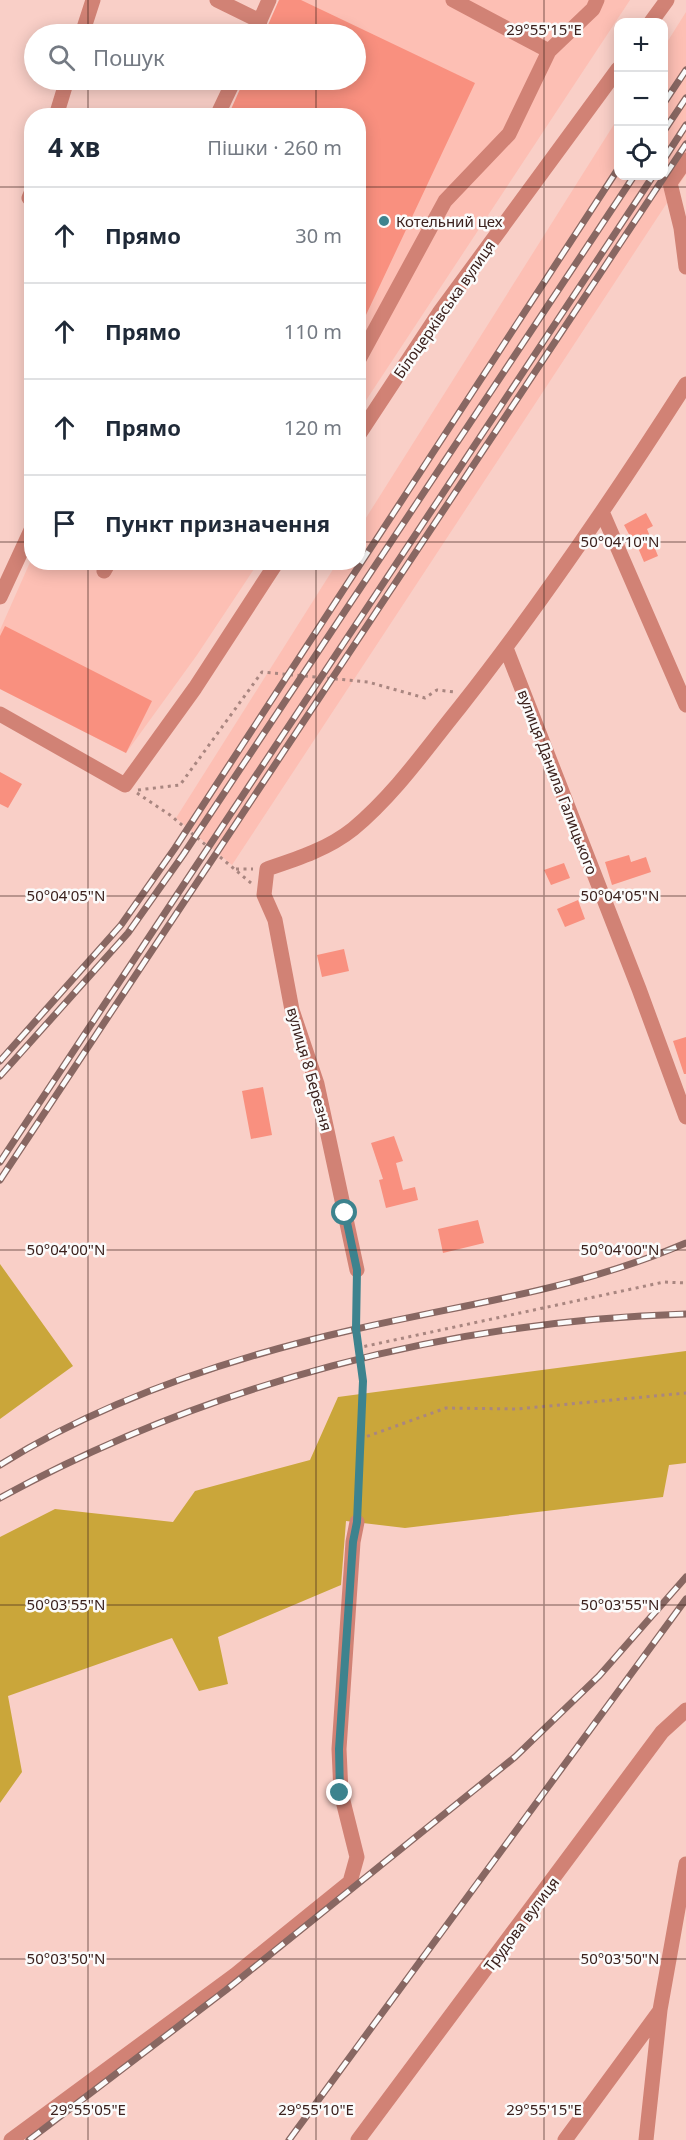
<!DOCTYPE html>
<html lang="uk">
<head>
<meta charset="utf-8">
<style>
	body { margin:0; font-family:"Noto Sans",sans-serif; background:#f6f6f7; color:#1f2937 }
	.controls { position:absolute; right:18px; top:18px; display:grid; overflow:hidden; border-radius:12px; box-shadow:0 3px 15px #0003 }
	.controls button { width:54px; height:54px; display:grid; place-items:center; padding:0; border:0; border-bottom:2px solid #e0e1e3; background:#fff; color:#1f2937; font:30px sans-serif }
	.stop { position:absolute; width:18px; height:18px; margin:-14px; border:4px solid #3d838e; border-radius:50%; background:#fff }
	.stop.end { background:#3d838e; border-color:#fff; box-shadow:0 2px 6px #0008 }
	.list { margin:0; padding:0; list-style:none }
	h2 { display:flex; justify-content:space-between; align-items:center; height:78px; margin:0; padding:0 24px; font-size:26px }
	h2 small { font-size:20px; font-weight:400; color:#747a83 }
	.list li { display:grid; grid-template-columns:39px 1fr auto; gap:18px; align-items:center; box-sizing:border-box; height:96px; padding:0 24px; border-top:2px solid #e0e1e3 }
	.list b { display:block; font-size:22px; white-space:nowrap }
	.list em { font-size:20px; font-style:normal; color:#747a83 }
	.icon { flex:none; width:33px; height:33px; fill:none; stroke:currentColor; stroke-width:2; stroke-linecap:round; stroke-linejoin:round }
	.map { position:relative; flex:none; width:686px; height:2140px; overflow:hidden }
	.search { position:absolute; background:#fff; box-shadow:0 3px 15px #0003; left:24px; top:24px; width:342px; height:66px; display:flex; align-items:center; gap:15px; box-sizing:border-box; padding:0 21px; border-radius:33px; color:#747a83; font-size:22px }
	.panel { position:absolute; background:#fff; box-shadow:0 3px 15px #0003; left:24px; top:108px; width:342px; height:462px; border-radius:24px }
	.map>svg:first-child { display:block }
	.built { fill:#fdbfb4 }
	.forest { fill:#caa63a }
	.building { fill:#f9907f }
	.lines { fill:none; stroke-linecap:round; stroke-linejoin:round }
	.path { stroke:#a98680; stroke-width:3; stroke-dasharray:3 4.5; stroke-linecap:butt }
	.minor { stroke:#d18275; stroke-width:15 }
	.rail-casing { stroke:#886762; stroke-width:7 }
	.rail { stroke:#fbfbfb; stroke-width:4.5; stroke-dasharray:14; stroke-linecap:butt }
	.route { stroke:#3d838e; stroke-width:8 }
	.ticks { fill:none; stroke:#3b211d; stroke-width:1.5; stroke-opacity:0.45 }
	.poi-dot { fill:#3d838e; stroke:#fbfbfb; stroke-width:2 }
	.labels { text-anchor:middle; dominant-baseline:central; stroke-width:5; stroke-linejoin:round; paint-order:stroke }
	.poi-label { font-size:15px; fill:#3b211d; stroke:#fbfbfb; text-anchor:start }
	.street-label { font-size:15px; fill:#3b211d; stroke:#fbfbfb }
	.ticks-label { font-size:15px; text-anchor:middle; fill:#3b211d; stroke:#fbfbfb; stroke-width:5; stroke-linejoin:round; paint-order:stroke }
</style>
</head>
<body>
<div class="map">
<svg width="686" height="2140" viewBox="0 0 686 2140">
	<rect width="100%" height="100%" fill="#f9cfc7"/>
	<path class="built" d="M 281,0 L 630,0 L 359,411 L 358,116 L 229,116 L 245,80 L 356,80 L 356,34 L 265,34 Z
		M 686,12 L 686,174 L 232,865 L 176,818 L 337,563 L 358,562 L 359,529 L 618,118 L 618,176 L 664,176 L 664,47 Z
		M 31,560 L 32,562 L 258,563 L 197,655 L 126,753 L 0,689 L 0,630 Z"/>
	<path class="forest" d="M 0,1264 L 73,1366 L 0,1419 Z
		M 686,1351 L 686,1463 L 669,1465 L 663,1497 L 405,1528 L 346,1521 L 341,1585 L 218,1637 L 228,1684 L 199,1691 L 172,1638 L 8,1696 L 22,1772 L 0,1803 L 0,1537 L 55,1509 L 173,1522 L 195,1491 L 310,1460 L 338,1397 Z"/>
	<path class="building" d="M 279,0 L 301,0 L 475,83 L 358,332 L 358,116 L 228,116 L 244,80 L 356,80 L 356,34 L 264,34 Z
		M 646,513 L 653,526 L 647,529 L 658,556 L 644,562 L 633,536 L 631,538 L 624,525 Z
		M 5,626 L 152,701 L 126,753 L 0,689 L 0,636 Z
		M 0,772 L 22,784 L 8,808 L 0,804 Z
		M 629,855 L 631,862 L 646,857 L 651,872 L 612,885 L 605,862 Z
		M 564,863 L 570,878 L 551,885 L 544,870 Z
		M 578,900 L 585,919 L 565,927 L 557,909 Z
		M 344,949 L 349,971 L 322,977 L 317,955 Z
		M 686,1037 L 686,1074 L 684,1074 L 673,1041 Z
		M 263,1087 L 272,1135 L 251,1139 L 242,1091 Z
		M 394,1136 L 403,1161 L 396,1163 L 403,1190 L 415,1187 L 418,1200 L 386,1208 L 379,1180 L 383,1179 L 371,1143 Z
		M 478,1220 L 484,1243 L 443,1253 L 438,1229 Z"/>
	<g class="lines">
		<path class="path" d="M 138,790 L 180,785 L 262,672 L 368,682 L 425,698 L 437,690 L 455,692
			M 137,793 L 170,815 L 251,883
			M 236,869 L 253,869
			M 357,1285 L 357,1348 L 363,1381 L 358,1509
			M 357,1348 L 664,1282 L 686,1283
			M 360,1439 L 446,1408 L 517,1409 L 686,1393"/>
		<path class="minor" d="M 217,0 L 260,21
			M 453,0 L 549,51 L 593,9 L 597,0
			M 651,22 L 667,0
			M 82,34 L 93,0
			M 254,34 L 269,0
			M 56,116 L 67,80
			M 217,116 L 234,80
			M 686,160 L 670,183 L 681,228 L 686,267
			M 29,198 L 32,191
			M 358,361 L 445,201 L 509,134 L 549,51
			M 358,436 L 439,313 L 618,69
			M 603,514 L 686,705
			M 104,571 L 109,562
			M 0,597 L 32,528
			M 506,648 L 639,989 L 686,1117
			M 0,714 L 125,785 L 195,688 L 277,562
			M 357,1270 L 317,1084 L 292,1010 L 275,920 L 264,895 L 267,869 C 297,859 328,849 353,829 C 395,794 426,749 460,707 C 542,603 615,495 686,384
			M 11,2140 L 235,1975 L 350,1882 L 357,1857 L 341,1793 L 339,1749 L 353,1542 L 357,1522
			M 358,2140 L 662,1732 L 686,1710
			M 565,2140 L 659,2012
			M 646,2140 L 660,2010 L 686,1864"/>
		<defs>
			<path id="rail" d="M 664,103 L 686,70
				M 664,131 L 686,98
				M 664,159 L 686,125
				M 0,1061 L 121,925 L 175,848 L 618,169
				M 0,1076 L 128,933 L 183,855 L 634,176
				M 0,1162 L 653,176
				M 0,1180 L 686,144
				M 0,1465 C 107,1398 233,1357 356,1329 C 470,1303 576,1290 686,1243
				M 0,1498 C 208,1384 449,1321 686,1314
				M 29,2140 L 226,1990 L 515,1757 L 599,1676 L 686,1577
				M 289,2140 L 686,1599"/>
		</defs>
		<use href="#rail" class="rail-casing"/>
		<use href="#rail" class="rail"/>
	</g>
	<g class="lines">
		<path class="route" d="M 340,1793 L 339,1749 L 353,1542 L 357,1522 L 363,1381 L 356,1329 L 357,1270 L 345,1213"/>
	</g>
	<path class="ticks" d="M 88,0 L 88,34M 316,0 L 316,34M 544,0 L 544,2140M 88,80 L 88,116M 316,80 L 316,116M 0,187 L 32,187M 358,187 L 686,187M 0,542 L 32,542M 358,542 L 686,542M 88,562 L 88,2140M 316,562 L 316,2140M 0,896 L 686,896M 0,1250 L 686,1250M 0,1605 L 686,1605M 0,1959 L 686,1959"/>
	<circle class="poi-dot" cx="384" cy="221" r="6"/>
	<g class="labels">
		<g class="poi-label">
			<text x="396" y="221">Котельний цех</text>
		</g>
		<g class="street-label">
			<text transform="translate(444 309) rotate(-55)">Білоцерківська вулиця</text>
			<text transform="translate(558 782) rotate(69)">вулиця Данила Галицького</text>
			<text transform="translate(310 1069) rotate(74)">вулиця 8 Березня</text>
			<text transform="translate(521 1924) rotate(-53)">Трудова вулиця</text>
		</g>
	</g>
	<g class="ticks-label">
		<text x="544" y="35">29°55'15"E</text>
		<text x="620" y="547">50°04'10"N</text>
		<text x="66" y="901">50°04'05"N</text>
		<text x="620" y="901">50°04'05"N</text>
		<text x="66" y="1255">50°04'00"N</text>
		<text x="620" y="1255">50°04'00"N</text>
		<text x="66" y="1610">50°03'55"N</text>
		<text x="620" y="1610">50°03'55"N</text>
		<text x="66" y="1964">50°03'50"N</text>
		<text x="620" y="1964">50°03'50"N</text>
		<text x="88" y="2115">29°55'05"E</text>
		<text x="316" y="2115">29°55'10"E</text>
		<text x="544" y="2115">29°55'15"E</text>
	</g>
</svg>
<div class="controls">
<button>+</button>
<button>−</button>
<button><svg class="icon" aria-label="locate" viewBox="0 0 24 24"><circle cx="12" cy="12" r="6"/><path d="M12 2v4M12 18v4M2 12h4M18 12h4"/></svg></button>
</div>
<div class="stop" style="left:345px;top:1213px"></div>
<div class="stop end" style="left:340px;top:1793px"></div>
<div class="search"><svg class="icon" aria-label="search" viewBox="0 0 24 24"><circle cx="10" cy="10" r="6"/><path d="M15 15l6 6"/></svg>Пошук</div>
<section class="panel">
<h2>4 хв<small>Пішки · 260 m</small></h2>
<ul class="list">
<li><svg class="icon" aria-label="ahead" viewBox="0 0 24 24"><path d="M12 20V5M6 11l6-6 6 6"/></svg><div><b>Прямо</b></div><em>30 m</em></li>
<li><svg class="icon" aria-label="ahead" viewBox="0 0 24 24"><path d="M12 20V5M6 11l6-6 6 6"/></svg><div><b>Прямо</b></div><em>110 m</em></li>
<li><svg class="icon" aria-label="ahead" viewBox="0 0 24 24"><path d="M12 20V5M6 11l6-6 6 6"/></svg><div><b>Прямо</b></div><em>120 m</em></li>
<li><svg class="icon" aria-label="arrive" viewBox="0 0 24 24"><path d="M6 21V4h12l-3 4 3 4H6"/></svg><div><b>Пункт призначення</b></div></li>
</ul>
</section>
</div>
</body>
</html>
